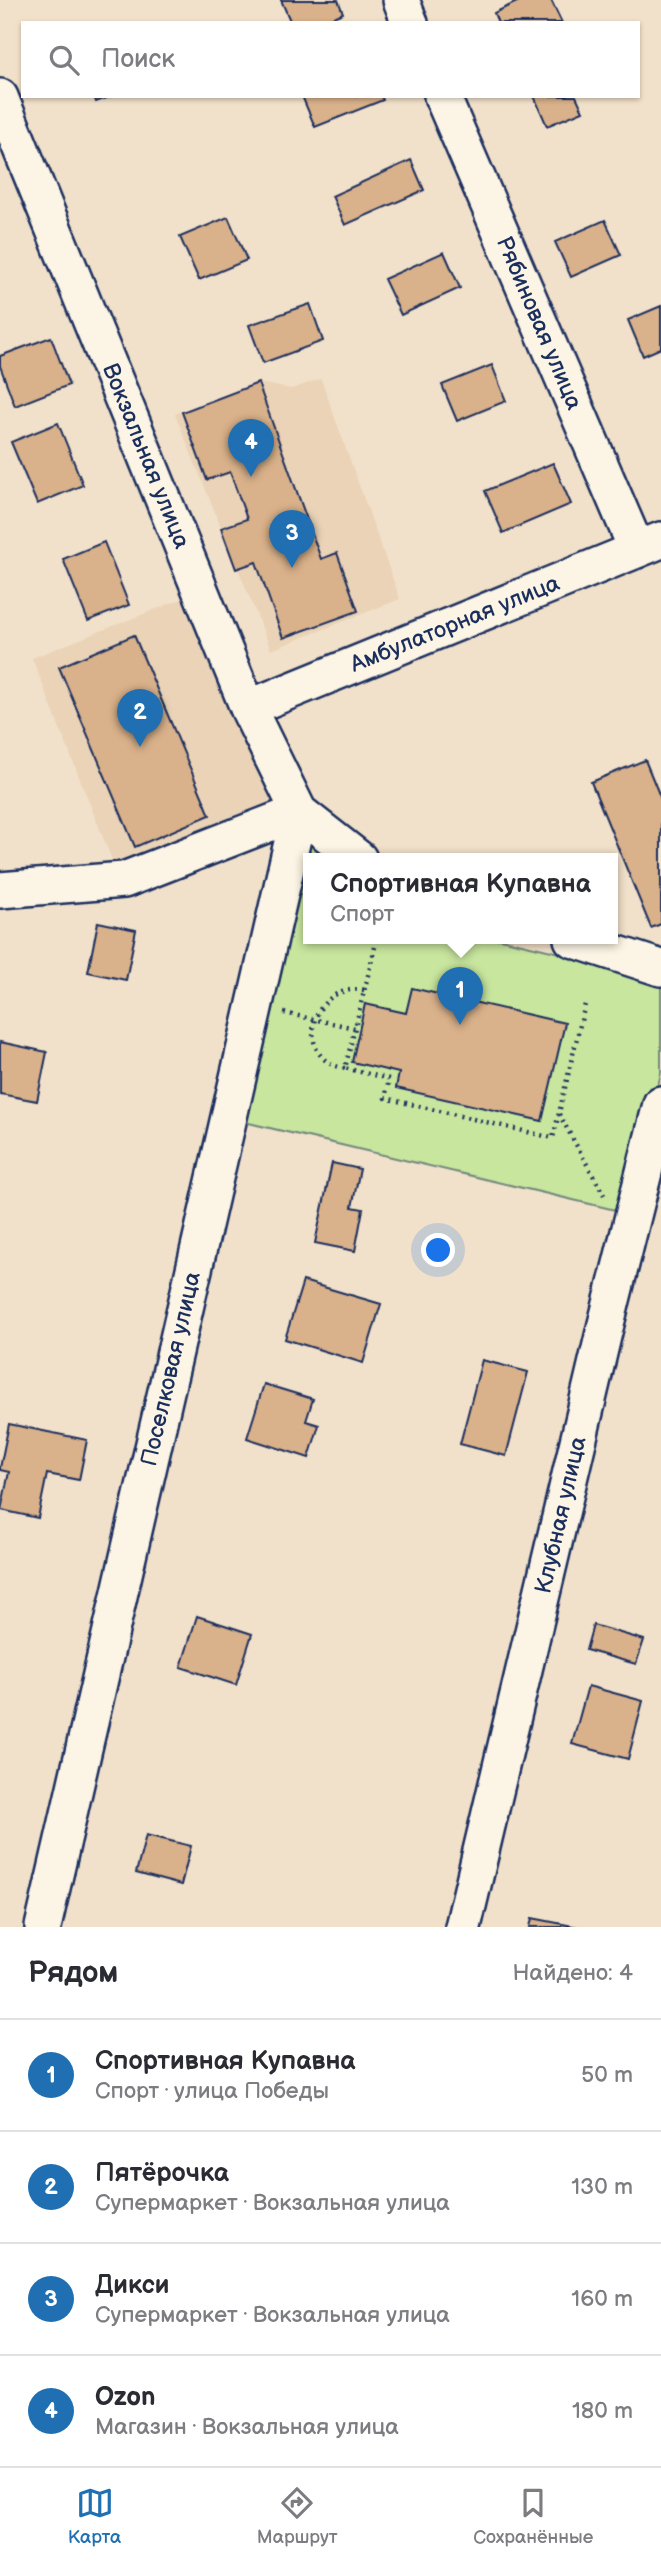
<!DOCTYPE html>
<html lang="ru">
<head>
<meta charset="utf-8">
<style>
	body { margin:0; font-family:"Balsamiq Sans",sans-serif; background:#f7f7f7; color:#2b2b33 }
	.you { position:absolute; left:439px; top:1251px; width:24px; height:24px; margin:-18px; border:5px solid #fff; border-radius:50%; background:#1a73e8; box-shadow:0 0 0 10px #1a73e833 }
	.badge { display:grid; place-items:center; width:46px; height:46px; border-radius:50%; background:#1f6fb2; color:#fff; font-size:23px; font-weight:700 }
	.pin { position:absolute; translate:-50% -58px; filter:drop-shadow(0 2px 4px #0008) }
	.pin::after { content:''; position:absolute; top:37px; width:24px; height:21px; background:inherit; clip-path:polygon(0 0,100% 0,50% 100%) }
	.popup { position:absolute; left:303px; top:853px; width:315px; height:91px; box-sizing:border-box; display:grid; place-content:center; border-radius:0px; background:#fff; filter:drop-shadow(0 2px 5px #0005); font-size:23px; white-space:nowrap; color:#7c7c81 }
	.popup b { font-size:26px; color:#2b2b33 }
	.popup::after { content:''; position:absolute; left:50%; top:100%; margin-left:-14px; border:14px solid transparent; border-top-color:#fff }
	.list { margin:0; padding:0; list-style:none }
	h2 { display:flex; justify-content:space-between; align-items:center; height:91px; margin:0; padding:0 28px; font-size:30px }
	h2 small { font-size:23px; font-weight:400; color:#7c7c81 }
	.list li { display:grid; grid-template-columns:46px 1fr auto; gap:21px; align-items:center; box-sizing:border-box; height:112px; padding:0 28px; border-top:2px solid #e1e1e2 }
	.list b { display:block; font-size:26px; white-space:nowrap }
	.list p { margin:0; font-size:23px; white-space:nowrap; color:#7c7c81 }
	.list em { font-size:23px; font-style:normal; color:#7c7c81 }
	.icon { flex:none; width:38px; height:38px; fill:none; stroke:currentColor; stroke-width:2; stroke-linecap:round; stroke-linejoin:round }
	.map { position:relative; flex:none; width:661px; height:1927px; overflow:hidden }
	.search { position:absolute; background:#fff; box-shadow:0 2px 5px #0004; left:21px; right:21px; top:21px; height:77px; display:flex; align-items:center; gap:18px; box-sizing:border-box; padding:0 24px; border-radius:0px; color:#7c7c81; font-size:26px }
	.sheet { height:539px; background:#fff }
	nav { display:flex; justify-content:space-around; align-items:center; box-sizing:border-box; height:98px; border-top:2px solid #e1e1e2; background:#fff; font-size:19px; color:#7c7c81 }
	nav a { display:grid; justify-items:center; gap:4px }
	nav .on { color:#1f6fb2 }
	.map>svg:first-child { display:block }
	.built { fill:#ead3b7 }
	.green { fill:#c8e69e; stroke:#728a7e; stroke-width:2 }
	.building { fill:#d9b18a; stroke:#1b2f5e; stroke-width:2 }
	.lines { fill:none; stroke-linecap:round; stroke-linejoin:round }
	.minor-casing { stroke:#1b2f5e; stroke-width:40 }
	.path { stroke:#1b2f5e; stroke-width:4.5; stroke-dasharray:2 5; stroke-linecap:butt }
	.minor { stroke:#fcf5e5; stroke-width:35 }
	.labels { text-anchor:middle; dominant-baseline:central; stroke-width:5; stroke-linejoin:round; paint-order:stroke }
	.street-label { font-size:23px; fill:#1b2f5e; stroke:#fcf5e5 }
</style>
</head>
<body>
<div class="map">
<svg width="661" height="1927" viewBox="0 0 661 1927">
	<rect width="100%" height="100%" fill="#f2e1ca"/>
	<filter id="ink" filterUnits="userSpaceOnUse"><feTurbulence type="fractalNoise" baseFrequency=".0143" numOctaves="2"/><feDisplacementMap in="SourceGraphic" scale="14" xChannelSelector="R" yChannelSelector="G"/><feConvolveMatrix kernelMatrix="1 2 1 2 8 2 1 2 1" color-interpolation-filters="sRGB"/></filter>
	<g filter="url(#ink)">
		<path class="built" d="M 321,379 L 400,599 L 271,650 L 175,414 L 258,383 L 291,389 Z
			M 192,595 L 274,802 L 114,865 L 32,658 Z"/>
		<path class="green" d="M 303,838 L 335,859 L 308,859 L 308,939 L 501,939 L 661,977 L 661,1073 L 628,1213 L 236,1120 Z"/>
		<path class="building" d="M 281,0 L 338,0 L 343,13 L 319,23 L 291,23 Z
			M 521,0 L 551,0 L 562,23 L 498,23 L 494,13 Z
			M 94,96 L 112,96 L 96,102 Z
			M 302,96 L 381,96 L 383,100 L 315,127 Z
			M 534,96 L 576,96 L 583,111 L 547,126 Z
			M 411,160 L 424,190 L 345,225 L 332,196 Z
			M 228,217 L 247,260 L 199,280 L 180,237 Z
			M 605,220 L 621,255 L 571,277 L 555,242 Z
			M 444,252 L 460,288 L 401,315 L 384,279 Z
			M 310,304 L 323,341 L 263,363 L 249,325 Z
			M 661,306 L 661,348 L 643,356 L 628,320 Z
			M 51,337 L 69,385 L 15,406 L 0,366 L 0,356 Z
			M 492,365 L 506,401 L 457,421 L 442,385 Z
			M 258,383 L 321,559 L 337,553 L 358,611 L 283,638 L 256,562 L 236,569 L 221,528 L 247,519 L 230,472 L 207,480 L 182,412 Z
			M 58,423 L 83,485 L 37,504 L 11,442 Z
			M 553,463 L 571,504 L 503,533 L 485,491 Z
			M 104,542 L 129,605 L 88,621 L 63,559 Z
			M 134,635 L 210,815 L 135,847 L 59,667 Z
			M 645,760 L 661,799 L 661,924 L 651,928 L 591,782 Z
			M 98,922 L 136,930 L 126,980 L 88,972 Z
			M 412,988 L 565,1023 L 542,1121 L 396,1088 L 399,1073 L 352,1062 L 365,1004 L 406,1013 Z
			M 0,1042 L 47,1052 L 37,1101 L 0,1094 Z
			M 332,1163 L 360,1169 L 352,1207 L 363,1209 L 355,1251 L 315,1243 Z
			M 303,1281 L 381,1304 L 363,1363 L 285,1339 Z
			M 482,1360 L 528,1372 L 506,1456 L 460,1444 Z
			M 264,1384 L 313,1399 L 306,1421 L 319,1425 L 309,1458 L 247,1438 Z
			M 9,1424 L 87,1440 L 79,1480 L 47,1474 L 38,1518 L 1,1510 L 9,1472 L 0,1470 L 0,1468 Z
			M 197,1616 L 252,1634 L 236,1685 L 181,1667 Z
			M 593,1625 L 644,1640 L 636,1664 L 586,1650 Z
			M 588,1686 L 643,1701 L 628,1759 L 572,1744 Z
			M 146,1835 L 191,1846 L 181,1885 L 136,1873 Z
			M 532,1918 L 578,1927 L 530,1927 Z"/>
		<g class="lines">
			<defs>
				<path id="minor" d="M 401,0 L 410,23
					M 442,96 L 637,550
					M 0,97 L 248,708 L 299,812 L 359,859
					M 248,708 L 661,540
					M 0,890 L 124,880 L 299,812
					M 572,939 L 661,968
					M 43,1927 L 299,812
					M 463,1927 L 604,1332 L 661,1104"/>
			</defs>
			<use href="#minor" class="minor-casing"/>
			<path class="path" d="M 375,947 L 345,1068 L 389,1079 L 385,1098 L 553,1138 L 586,1000
				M 284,1013 L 355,1028
				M 345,1068 C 294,1062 307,983 364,990
				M 559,1114 L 604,1195"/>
			<use href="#minor" class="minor"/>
		</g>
	</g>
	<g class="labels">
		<g class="street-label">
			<text transform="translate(539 323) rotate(67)">Рябиновая улица</text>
			<text transform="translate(146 456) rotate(68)">Вокзальная улица</text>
			<text transform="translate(455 624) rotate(-22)">Амбулаторная улица</text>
			<text transform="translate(171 1369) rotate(-77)">Поселковая улица</text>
			<text transform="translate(561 1515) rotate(-77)">Клубная улица</text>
		</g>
	</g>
</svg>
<div class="you"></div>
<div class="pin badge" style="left:460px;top:1025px">1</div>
<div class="popup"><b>Спортивная Купавна</b>Спорт</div>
<div class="pin badge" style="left:140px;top:747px">2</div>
<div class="pin badge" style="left:292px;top:568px">3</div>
<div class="pin badge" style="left:251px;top:477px">4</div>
<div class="search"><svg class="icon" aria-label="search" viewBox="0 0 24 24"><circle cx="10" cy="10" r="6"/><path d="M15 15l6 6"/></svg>Поиск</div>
</div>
<section class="sheet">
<h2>Рядом<small>Найдено: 4</small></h2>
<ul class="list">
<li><span class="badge">1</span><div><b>Спортивная Купавна</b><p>Спорт · улица Победы</p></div><em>50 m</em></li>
<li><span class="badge">2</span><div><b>Пятёрочка</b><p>Супермаркет · Вокзальная улица</p></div><em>130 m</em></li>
<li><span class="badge">3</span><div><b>Дикси</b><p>Супермаркет · Вокзальная улица</p></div><em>160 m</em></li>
<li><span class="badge">4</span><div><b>Ozon</b><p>Магазин · Вокзальная улица</p></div><em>180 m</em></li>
</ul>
</section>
<nav>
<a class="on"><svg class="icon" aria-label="map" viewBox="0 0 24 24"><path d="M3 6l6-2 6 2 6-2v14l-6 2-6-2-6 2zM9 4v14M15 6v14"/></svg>Карта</a>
<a><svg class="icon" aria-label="directions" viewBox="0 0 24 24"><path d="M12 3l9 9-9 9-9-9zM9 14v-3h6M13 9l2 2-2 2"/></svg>Маршрут</a>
<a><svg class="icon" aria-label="saved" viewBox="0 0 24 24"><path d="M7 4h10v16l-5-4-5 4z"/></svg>Сохранённые</a>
</nav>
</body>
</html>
